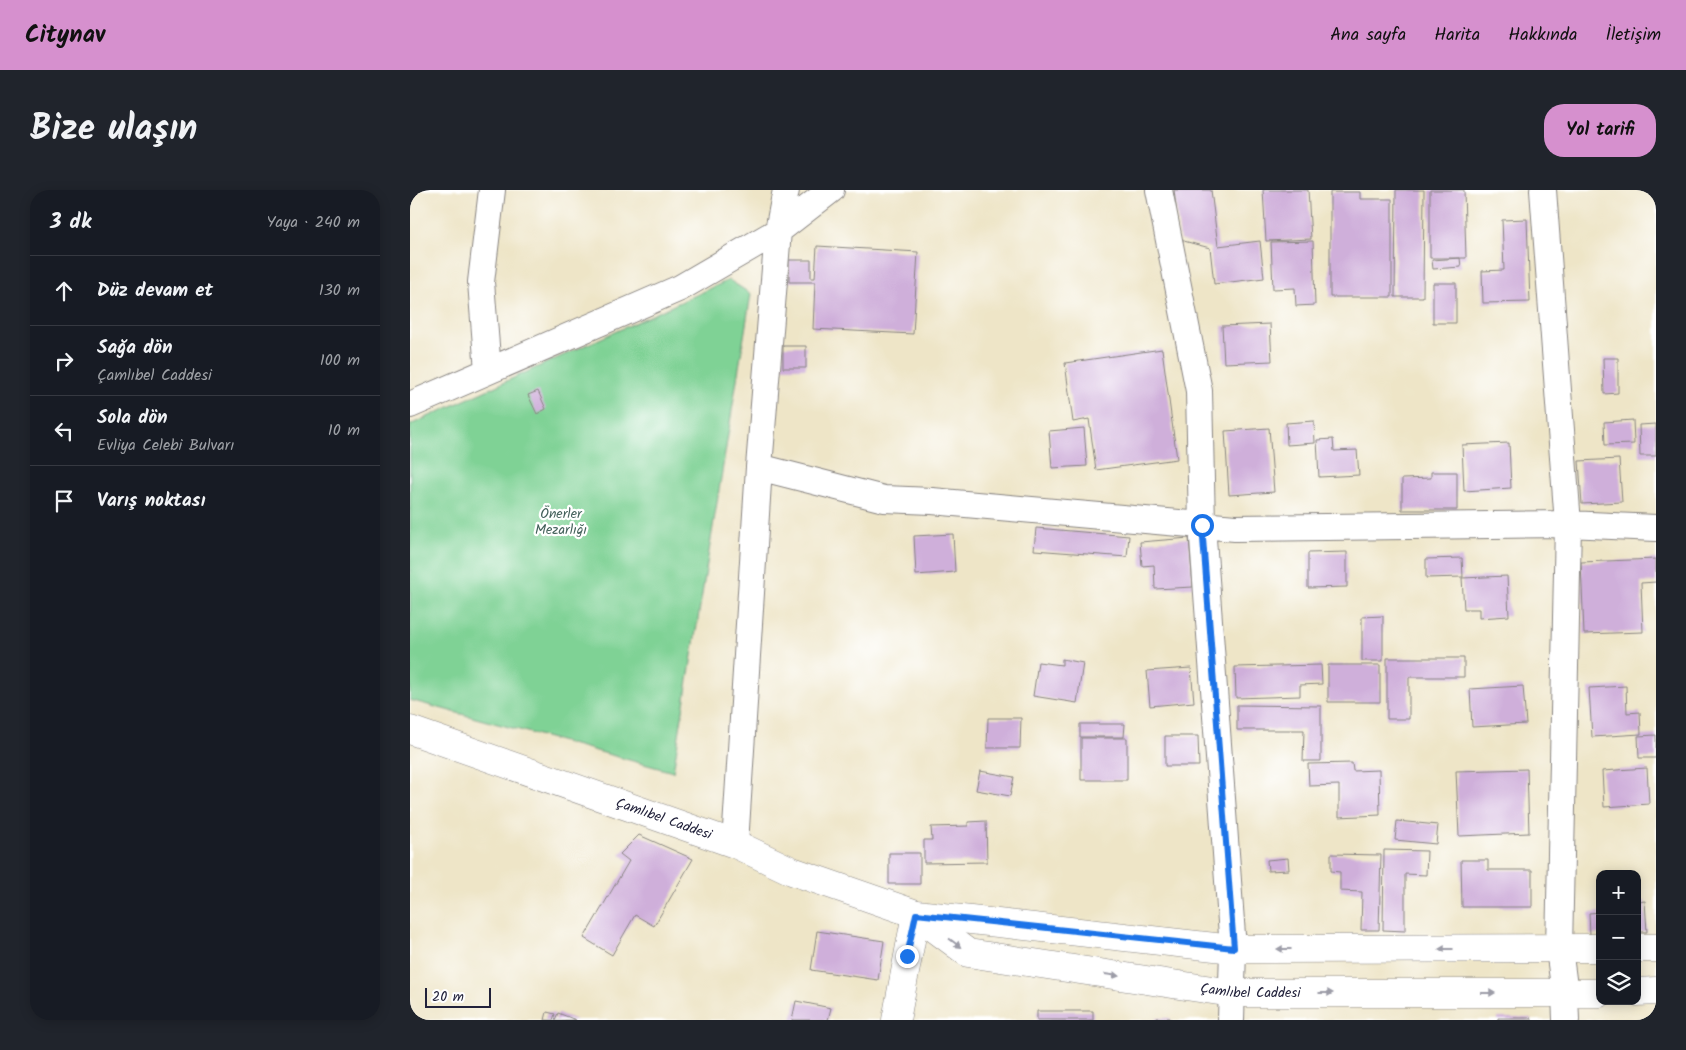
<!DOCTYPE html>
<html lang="tr">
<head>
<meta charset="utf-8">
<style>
	body { margin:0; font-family:Kalam,sans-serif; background:#20242c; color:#f1f3f6 }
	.controls { position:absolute; right:15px; bottom:15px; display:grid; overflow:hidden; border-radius:10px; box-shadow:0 2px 12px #0003 }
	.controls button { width:45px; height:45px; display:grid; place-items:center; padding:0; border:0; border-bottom:1px solid #363941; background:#171b24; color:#f1f3f6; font:25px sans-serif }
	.scale { position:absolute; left:15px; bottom:12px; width:66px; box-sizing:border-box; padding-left:5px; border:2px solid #22223b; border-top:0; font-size:14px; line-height:18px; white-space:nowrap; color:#22223b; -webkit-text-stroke:4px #fff; paint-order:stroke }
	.stop { position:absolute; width:15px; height:15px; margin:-11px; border:4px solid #1a73e8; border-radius:50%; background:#fff }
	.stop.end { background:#1a73e8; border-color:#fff; box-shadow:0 1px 5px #0008 }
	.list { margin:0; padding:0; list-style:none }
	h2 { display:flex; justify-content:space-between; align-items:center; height:65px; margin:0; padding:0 20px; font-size:21px }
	h2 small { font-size:16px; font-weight:400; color:#9ea1a6 }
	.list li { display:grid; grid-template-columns:32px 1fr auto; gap:15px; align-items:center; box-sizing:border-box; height:70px; padding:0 20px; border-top:1px solid #363941 }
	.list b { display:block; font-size:19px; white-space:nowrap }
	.list p { margin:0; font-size:16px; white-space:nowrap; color:#9ea1a6 }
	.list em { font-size:16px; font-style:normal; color:#9ea1a6 }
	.icon { flex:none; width:28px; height:28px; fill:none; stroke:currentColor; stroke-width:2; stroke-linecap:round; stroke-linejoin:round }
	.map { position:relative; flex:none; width:1246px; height:830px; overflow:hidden; border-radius:20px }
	header { display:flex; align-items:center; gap:30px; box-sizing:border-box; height:70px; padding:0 25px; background:#d690ce; color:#111 }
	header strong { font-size:24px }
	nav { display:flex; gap:28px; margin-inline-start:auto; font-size:18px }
	.intro { display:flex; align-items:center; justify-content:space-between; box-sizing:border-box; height:120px; padding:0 30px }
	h1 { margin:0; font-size:35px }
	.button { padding:12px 22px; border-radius:20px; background:#d690ce; color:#111; font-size:18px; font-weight:700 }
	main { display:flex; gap:30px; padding:0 30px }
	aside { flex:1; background:#171b24; border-radius:20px; box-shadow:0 2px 12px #0003 }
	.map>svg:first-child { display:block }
	.green { fill:#7fd295; stroke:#507a68 }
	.building { fill:#cfafda }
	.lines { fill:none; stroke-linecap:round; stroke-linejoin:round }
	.street-casing { stroke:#888481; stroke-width:28 }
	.primary-casing { stroke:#888481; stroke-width:29 }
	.street { stroke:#fff; stroke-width:26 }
	.primary { stroke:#fff; stroke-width:28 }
	.oneway { fill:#9c9ca7 }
	.route { stroke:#1a73e8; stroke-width:6 }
	.labels { text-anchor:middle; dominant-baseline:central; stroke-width:4.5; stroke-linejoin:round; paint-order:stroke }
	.park-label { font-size:14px; fill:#43605a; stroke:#fff }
	.street-label { font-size:14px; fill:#22223b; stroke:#fff }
</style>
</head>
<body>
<header>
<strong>Citynav</strong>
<nav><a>Ana sayfa</a><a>Harita</a><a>Hakkında</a><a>İletişim</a></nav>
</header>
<div class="intro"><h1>Bize ulaşın</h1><a class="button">Yol tarifi</a></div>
<main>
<aside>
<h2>3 dk<small>Yaya · 240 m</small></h2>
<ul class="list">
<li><svg class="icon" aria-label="ahead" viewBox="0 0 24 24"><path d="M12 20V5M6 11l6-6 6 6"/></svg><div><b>Düz devam et</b></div><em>130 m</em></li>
<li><svg class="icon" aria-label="right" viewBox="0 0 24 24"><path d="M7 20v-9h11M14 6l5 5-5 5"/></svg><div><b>Sağa dön</b><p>Çamlıbel Caddesi</p></div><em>100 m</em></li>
<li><svg class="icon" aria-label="left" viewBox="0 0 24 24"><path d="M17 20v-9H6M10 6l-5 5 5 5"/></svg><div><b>Sola dön</b><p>Evliya Celebi Bulvarı</p></div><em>10 m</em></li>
<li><svg class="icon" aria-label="arrive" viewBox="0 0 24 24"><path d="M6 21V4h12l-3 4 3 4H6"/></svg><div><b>Varış noktası</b></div></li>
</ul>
</aside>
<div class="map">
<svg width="1246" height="830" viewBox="0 0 1246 830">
	<rect width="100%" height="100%" fill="#fff"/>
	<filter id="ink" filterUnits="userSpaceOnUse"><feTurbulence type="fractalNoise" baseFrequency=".02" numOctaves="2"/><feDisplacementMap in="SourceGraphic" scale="10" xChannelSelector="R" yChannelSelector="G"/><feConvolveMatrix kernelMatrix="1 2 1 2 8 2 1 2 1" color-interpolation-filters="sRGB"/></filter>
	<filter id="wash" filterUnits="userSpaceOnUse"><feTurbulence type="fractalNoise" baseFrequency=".0096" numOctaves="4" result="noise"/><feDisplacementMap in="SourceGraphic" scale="20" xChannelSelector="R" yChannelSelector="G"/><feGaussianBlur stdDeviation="1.12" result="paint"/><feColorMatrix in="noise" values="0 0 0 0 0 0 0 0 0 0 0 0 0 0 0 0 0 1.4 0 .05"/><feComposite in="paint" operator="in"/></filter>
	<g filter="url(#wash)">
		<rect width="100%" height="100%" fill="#eee5c7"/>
		<path class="green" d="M 319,90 L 341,104 L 263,582 L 0,510 L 0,235 Z"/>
		<g id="blocks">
			<path class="building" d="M 764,0 L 801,0 L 808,56 L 850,51 L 854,88 L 804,94 L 800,58 L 770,50 Z
				M 853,0 L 898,0 L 901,49 L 856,51 Z
				M 986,0 L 1014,0 L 1013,107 L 985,107 Z
				M 1020,0 L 1054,0 L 1056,68 L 1020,68 Z
				M 920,2 L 950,2 L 950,9 L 982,9 L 982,107 L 920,107 Z
				M 1117,29 L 1120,112 L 1073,113 L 1072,81 L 1094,80 L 1092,30 Z
				M 903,51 L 905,115 L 886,116 L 885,98 L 863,99 L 861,52 Z
				M 407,56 L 508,62 L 503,144 L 403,139 L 405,92 L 379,92 L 379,70 L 401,70 L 401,88 L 405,88 Z
				M 1050,68 L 1051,77 L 1023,79 L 1022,70 Z
				M 1023,93 L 1046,93 L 1046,133 L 1023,133 Z
				M 860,134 L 862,171 L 814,173 L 812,136 Z
				M 373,156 L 396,156 L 396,178 L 373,178 Z
				M 752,159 L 767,269 L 686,280 L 679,229 L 663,232 L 655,173 Z
				M 1193,168 L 1208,168 L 1208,203 L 1194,204 Z
				M 128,201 L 136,219 L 127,224 L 118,205 Z
				M 1223,230 L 1224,254 L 1195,255 L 1194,232 Z
				M 904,231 L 905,253 L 877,255 L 876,233 Z
				M 1246,234 L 1246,266 L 1230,266 L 1229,235 Z
				M 674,238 L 677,276 L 642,278 L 639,241 Z
				M 859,238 L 864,302 L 819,305 L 815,241 Z
				M 923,249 L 924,261 L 947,260 L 949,285 L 909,287 L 907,250 Z
				M 1099,253 L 1101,298 L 1054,301 L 1052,255 Z
				M 1209,269 L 1212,312 L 1172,314 L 1169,271 Z
				M 1021,282 L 1047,282 L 1047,320 L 992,320 L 992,289 L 1021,288 Z
				M 626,338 L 719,346 L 717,367 L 624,360 Z
				M 543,344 L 545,382 L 506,385 L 504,346 Z
				M 779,348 L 783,397 L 745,399 L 744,375 L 732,376 L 730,352 Z
				M 937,362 L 937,397 L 898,398 L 898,363 Z
				M 1052,368 L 1053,387 L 1016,388 L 1016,369 Z
				M 1246,369 L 1246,392 L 1231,393 L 1233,442 L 1174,444 L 1171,372 Z
				M 1097,386 L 1099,426 L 1069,428 L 1069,419 L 1054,419 L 1052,388 Z
				M 973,426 L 973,471 L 952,471 L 952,427 Z
				M 977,468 L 1054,468 L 1054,487 L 999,487 L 999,529 L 977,529 Z
				M 652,469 L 673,473 L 667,513 L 623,506 L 628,472 L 652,475 Z
				M 911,475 L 912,494 L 890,495 L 890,506 L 826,508 L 825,477 Z
				M 918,475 L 970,475 L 970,512 L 918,512 Z
				M 781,478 L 784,512 L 740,516 L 737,481 Z
				M 1113,496 L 1116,534 L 1062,537 L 1060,499 Z
				M 1216,496 L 1217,523 L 1230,522 L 1231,544 L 1182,547 L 1179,498 Z
				M 827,515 L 911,516 L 911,571 L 893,571 L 894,540 L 827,540 Z
				M 578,528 L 611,528 L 610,558 L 577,558 Z
				M 670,534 L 715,534 L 714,547 L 670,547 Z
				M 1246,545 L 1246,568 L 1229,568 L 1228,546 Z
				M 755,546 L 788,546 L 789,576 L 755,576 Z
				M 671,548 L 717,548 L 717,590 L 671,590 Z
				M 942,573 L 943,581 L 969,580 L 970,625 L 929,627 L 929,595 L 899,596 L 898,574 Z
				M 1237,578 L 1239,614 L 1194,617 L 1192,581 Z
				M 1117,579 L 1119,643 L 1049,646 L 1046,581 Z
				M 570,581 L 604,587 L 600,606 L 566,600 Z
				M 576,631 L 577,672 L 514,673 L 514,650 L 522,650 L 521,637 L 558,636 L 558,632 Z
				M 987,631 L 1028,635 L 1026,654 L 985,650 Z
				M 229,645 L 283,669 L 244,736 L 225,725 L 202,765 L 174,748 L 219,671 L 210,664 Z
				M 974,660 L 1017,661 L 1016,685 L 995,684 L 995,741 L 973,740 Z
				M 479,663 L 510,663 L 510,694 L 479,694 Z
				M 921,664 L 971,665 L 969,740 L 951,740 L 952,702 L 930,701 L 930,682 L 921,681 Z
				M 878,668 L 879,680 L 858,681 L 857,670 Z
				M 1051,670 L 1078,670 L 1078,680 L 1122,680 L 1122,717 L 1052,717 Z
				M 1235,711 L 1237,742 L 1227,742 L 1227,712 Z
				M 1190,722 L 1190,744 L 1180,745 L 1179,723 Z
				M 407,741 L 474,751 L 468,790 L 401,780 Z
				M 386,811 L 421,818 L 418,830 L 382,830 Z
				M 627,821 L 683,821 L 683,830 L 627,830 Z
				M 137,822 L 145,824 L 143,830 L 135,830 Z
				M 148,823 L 166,830 L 145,830 Z
				M 746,828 L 760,828 L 760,830 L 746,830 Z
				M 1088,828 L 1121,828 L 1121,830 L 1088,830 Z"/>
		</g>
	</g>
	<g filter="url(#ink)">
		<use href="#blocks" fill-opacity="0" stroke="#888481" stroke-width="1"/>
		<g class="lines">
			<defs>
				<path id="street" d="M 749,0 L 789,201 L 792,335 L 823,759 L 821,830
					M 1133,0 L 1158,334 L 1149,759 L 1155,804 L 1156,830
					M 78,181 L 71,92 L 82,0
					M 0,215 L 270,98 L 368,41 L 421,0
					M 349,277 L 474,309 L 522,311 L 825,338 L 1158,334 L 1246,338
					M 325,654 L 349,277 L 368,41 L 376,0"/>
				<g id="primary">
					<path id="s1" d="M 0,540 L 325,654 L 382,681 L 506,724 L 823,759 L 1190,758"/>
					<path id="s2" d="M 507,725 L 558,763 L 822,803 L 1190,803"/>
					<path d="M 1227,758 L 1246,758"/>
					<path d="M 1227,802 L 1246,801"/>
					<path d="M 486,830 L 506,724"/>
				</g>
			</defs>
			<use href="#street" class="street-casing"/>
			<use href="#primary" class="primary-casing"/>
			<use href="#street" class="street"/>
			<use href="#primary" class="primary"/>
		</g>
		<defs><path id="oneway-solid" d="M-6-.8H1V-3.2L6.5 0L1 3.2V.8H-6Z" transform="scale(1.25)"/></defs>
		<g class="oneway">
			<use href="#oneway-solid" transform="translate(545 753) rotate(37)"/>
			<use href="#oneway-solid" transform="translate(874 759) rotate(-180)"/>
			<use href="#oneway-solid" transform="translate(1036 759) rotate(-180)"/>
			<use href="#oneway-solid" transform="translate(702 785) rotate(8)"/>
			<use href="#oneway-solid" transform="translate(916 803)"/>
			<use href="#oneway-solid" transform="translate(1078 803)"/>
		</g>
	</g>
	<g class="lines" filter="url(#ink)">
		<path class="route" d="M 497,766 L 506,724 L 824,758 L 792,335"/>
	</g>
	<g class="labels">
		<g class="park-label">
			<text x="151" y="324">Önerler<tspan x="151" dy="16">Mezarlığı</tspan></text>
		</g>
		<g class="street-label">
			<text stroke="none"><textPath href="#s1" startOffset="269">Çamlıbel Caddesi</textPath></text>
			<text stroke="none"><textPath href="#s2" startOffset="349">Çamlıbel Caddesi</textPath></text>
		</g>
	</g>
</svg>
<div class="controls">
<button>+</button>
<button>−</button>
<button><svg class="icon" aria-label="layers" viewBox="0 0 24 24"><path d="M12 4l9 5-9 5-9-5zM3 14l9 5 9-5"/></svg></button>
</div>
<div class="scale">20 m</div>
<div class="stop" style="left:792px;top:335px"></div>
<div class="stop end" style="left:497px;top:766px"></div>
</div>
</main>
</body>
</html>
